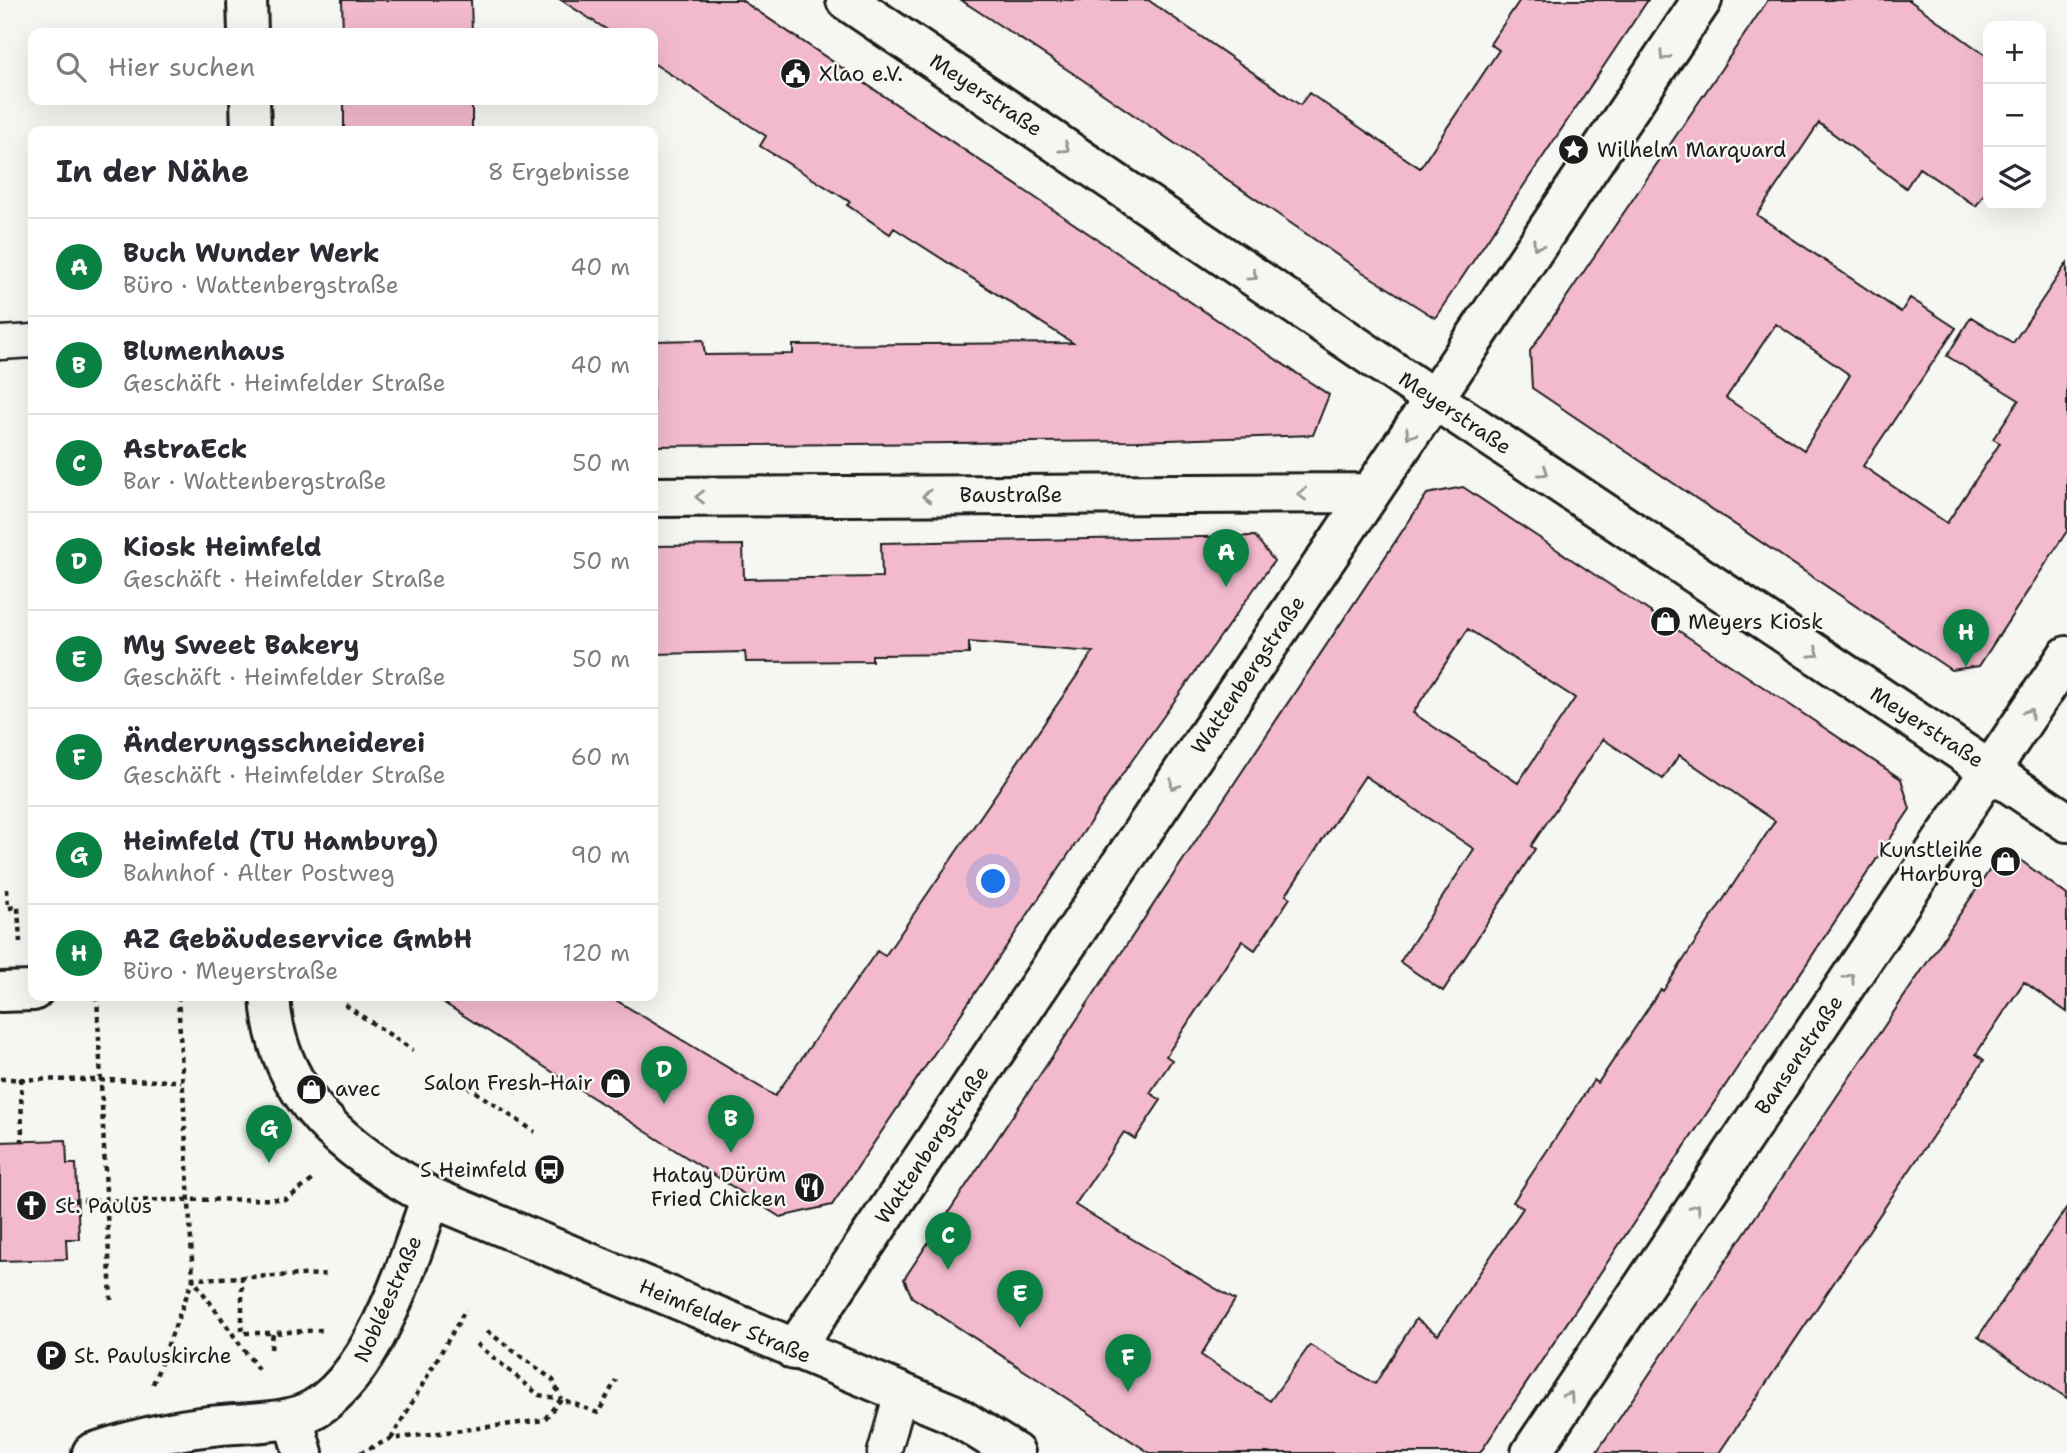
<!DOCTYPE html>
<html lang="de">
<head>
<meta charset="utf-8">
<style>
	body { margin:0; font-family:"Shantell Sans",sans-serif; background:#f7f7f7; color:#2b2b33 }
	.controls { position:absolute; right:21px; top:21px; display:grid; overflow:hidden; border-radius:14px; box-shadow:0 7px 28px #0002 }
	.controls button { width:63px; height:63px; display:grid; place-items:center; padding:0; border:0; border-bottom:2px solid #e1e1e2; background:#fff; color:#2b2b33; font:35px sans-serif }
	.you { position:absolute; left:994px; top:882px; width:24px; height:24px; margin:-18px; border:5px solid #fff; border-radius:50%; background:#1a73e8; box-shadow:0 0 0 10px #1a73e833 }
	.badge { display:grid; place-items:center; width:46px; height:46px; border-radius:50%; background:#0b8043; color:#fff; font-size:23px; font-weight:700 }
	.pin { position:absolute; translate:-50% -58px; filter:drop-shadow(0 2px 4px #0008) }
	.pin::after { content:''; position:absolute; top:37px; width:24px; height:21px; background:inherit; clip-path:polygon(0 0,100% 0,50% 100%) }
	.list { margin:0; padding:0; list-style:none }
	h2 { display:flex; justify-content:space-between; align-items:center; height:91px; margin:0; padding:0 28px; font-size:30px }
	h2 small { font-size:23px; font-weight:400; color:#7c7c81 }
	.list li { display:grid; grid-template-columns:46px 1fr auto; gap:21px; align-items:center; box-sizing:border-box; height:98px; padding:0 28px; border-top:2px solid #e1e1e2 }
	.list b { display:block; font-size:26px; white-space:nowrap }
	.list p { margin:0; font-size:23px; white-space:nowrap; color:#7c7c81 }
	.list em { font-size:23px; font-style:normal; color:#7c7c81 }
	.icon { flex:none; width:38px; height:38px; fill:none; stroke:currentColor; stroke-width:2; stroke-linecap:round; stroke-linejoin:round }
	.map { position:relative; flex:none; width:2067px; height:1453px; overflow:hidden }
	.search { position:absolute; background:#fff; box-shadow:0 7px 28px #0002; left:28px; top:28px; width:630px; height:77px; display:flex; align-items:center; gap:18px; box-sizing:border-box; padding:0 24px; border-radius:14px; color:#7c7c81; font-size:26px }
	.panel { position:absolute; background:#fff; box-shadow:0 7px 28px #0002; left:28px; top:126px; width:630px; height:875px; border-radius:14px }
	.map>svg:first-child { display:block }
	.building { fill:#f3bace; stroke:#1c1c1c; stroke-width:2; fill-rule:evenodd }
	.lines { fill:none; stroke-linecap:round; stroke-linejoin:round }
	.lane-casing { stroke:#1c1c1c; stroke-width:37 }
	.street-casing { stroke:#1c1c1c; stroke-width:44 }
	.secondary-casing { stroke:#1c1c1c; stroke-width:44 }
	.path { stroke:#1c1c1c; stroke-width:4.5; stroke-dasharray:5 5; stroke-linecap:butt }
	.lane { stroke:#f6f6f2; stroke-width:32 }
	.street { stroke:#f6f6f2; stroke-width:38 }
	.secondary { stroke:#f6f6f2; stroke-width:38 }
	.oneway { stroke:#949492 }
	.labels { text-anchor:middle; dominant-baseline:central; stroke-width:5; stroke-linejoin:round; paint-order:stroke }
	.poi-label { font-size:21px; fill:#1c1c1c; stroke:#f6f6f2; text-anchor:start }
	.street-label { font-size:21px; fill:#1c1c1c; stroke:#f6f6f2 }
</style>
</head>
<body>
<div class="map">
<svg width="2067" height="1453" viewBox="0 0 2067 1453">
	<rect width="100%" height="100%" fill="#f6f6f2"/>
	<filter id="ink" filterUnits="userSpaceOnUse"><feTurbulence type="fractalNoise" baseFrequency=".0143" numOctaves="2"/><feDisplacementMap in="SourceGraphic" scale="14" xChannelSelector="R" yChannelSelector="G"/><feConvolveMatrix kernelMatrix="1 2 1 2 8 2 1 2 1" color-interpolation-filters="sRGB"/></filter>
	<g filter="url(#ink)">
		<path class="building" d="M 342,0 L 471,0 L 472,33 L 343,33 Z
			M 561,0 L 741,0 L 1329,395 L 1313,435 L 1138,441 L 653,446 L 653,341 L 703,340 L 705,355 L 793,354 L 793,345 L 1073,343 L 894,228 L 890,234 L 847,205 L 850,202 L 760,146 L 766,136 L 653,63 L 653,33 L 612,33 Z
			M 961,0 L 1148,0 L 1300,105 L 1309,93 L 1420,168 L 1499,50 L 1490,44 L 1520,0 L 1648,0 L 1435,318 L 1353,266 L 1077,76 Z
			M 1768,0 L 1909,0 L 1988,57 L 1988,188 L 1976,206 L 1919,168 L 1906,188 L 1819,123 L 1757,215 L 1901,312 L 1910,298 L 1956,328 L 1863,466 L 1947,523 L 2000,443 L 1993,439 L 2019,400 L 1947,356 L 1971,317 L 2013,343 L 2067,263 L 2067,531 L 1979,666 L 1951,670 L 1532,388 L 1530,351 ZM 1776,324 L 1850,375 L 1804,450 L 1726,398 Z
			M 344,100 L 472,100 L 472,131 L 344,131 Z
			M 1463,487 L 1901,779 L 1910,809 L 1480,1453 L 1150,1453 L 912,1297 L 904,1279 L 1427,494 ZM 1468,629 L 1575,698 L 1518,783 L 1413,713 ZM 1603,739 L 1663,779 L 1679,755 L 1775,821 L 1663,991 L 1661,989 L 1598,1083 L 1594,1080 L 1513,1202 L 1523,1208 L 1438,1335 L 1416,1319 L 1375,1384 L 1310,1345 L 1270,1401 L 1201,1355 L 1235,1300 L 1075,1205 L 1124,1132 L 1135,1139 L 1161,1100 L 1150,1093 L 1172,1060 L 1166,1056 L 1242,941 L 1255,950 L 1290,898 L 1286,895 L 1365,776 L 1474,849 L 1400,962 L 1443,991 L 1535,849 L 1531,846 Z
			M 1255,536 L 1274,561 L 1126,769 L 832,1205 L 780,1217 L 433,996 L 609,996 L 775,1096 L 877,951 L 885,956 L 1093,652 L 969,642 L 969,654 L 872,655 L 872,661 L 746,662 L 745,652 L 654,654 L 653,546 L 743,545 L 744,579 L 882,577 L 881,543 Z
			M 2019,859 L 2067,895 L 2067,1012 L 2024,982 L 1976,1054 L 1984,1060 L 1719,1453 L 1596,1453 L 1993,865 Z
			M 66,1140 L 67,1164 L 76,1164 L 79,1239 L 66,1239 L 67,1259 L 0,1261 L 0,1142 Z
			M 2067,1207 L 2067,1398 L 1978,1337 Z"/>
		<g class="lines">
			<defs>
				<path id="lane" d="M 0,343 L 33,341
					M 884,1453 L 901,1393"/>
				<path id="street" d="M 846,0 L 1434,399 L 2067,822
					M 653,497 L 1370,493
					M 0,992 L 33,991
					M 794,1350 L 1702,0
					M 293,1418 L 303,1453
					M 92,1453 C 132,1440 169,1430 211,1426 C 237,1423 265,1424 290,1418 C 367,1403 408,1262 431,1197
					M 1531,1453 L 2067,656"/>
				<path id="secondary" d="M 247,0 L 248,33
					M 250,100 L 251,131
					M 270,996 C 275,1096 349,1154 431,1197 L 953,1414 L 1015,1453"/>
			</defs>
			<use href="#lane" class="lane-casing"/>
			<use href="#street" class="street-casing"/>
			<use href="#secondary" class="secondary-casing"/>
			<path class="path" d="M 7,889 L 8,908 L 18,907 L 20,942
				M 97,996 L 111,1300
				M 178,996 L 193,1279 L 260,1372
				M 345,1005 L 413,1050
				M 21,1078 L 22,1141
				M 0,1079 L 181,1081
				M 467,1086 L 535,1132
				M 63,1201 L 287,1199 L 314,1179
				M 242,1276 L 242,1333 L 273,1333
				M 487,1331 L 553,1380 L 561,1399
				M 477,1344 L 539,1395 L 561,1399
				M 271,1349 L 273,1333 L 322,1330
				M 153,1384 L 193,1279 L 329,1274
				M 391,1439 L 466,1309
				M 360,1453 L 390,1439 L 544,1420 L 561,1399 L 598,1413 L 616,1380"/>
			<use href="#lane" class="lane"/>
			<use href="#street" class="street"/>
			<use href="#secondary" class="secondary"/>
		</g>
		<defs><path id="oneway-chevron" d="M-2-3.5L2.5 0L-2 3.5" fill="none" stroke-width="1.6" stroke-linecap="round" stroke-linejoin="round" transform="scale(1.75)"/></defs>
		<g class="oneway">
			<use href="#oneway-chevron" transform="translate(1664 56) rotate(124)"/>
			<use href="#oneway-chevron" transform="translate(1065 148) rotate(34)"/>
			<use href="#oneway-chevron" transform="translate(1537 245) rotate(124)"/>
			<use href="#oneway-chevron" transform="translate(1253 276) rotate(34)"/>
			<use href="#oneway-chevron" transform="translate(1410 434) rotate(124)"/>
			<use href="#oneway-chevron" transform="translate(1544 472) rotate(34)"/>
			<use href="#oneway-chevron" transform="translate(1302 494) rotate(180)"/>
			<use href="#oneway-chevron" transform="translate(927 496) rotate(180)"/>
			<use href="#oneway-chevron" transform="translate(700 497) rotate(180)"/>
			<use href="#oneway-chevron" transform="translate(1815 653) rotate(34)"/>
			<use href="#oneway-chevron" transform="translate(2029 713) rotate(-56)"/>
			<use href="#oneway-chevron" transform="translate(1174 785) rotate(124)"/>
			<use href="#oneway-chevron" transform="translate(1850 978) rotate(-56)"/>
			<use href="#oneway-chevron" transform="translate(1696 1208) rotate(-56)"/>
			<use href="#oneway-chevron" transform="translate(1569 1396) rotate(-56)"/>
		</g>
	</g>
	<defs>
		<symbol id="civic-disc" viewBox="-11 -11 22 22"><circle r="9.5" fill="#1c1c1c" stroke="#f6f6f2"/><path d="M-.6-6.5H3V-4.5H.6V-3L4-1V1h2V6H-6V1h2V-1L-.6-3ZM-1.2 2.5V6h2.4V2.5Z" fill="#fff"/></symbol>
		<symbol id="sight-disc" viewBox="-11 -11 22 22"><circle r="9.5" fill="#1c1c1c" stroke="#f6f6f2"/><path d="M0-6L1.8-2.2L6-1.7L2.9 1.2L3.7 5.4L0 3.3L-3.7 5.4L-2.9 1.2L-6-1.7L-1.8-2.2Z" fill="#fff"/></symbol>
		<symbol id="shop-disc" viewBox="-11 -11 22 22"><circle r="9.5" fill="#1c1c1c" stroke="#f6f6f2"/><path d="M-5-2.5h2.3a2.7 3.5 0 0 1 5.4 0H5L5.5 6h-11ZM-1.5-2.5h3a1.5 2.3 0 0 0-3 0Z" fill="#fff"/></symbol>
		<symbol id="bus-disc" viewBox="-11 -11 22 22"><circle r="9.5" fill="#1c1c1c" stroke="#f6f6f2"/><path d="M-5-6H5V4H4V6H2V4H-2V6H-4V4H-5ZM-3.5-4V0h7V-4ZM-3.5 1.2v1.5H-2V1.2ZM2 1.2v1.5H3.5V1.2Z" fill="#fff"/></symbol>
		<symbol id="restaurant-disc" viewBox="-11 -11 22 22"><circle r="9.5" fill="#1c1c1c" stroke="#f6f6f2"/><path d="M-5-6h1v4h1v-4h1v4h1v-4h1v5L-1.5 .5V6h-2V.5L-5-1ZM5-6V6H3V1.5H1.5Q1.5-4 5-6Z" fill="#fff"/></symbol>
		<symbol id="church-disc" viewBox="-11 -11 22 22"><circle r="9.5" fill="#1c1c1c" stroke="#f6f6f2"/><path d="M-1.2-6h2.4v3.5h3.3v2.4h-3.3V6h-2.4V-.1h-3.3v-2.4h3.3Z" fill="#fff"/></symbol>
		<symbol id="parking-disc" viewBox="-11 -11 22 22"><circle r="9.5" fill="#1c1c1c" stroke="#f6f6f2"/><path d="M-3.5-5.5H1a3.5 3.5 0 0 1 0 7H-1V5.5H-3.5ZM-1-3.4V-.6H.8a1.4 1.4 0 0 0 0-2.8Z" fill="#fff"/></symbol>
	</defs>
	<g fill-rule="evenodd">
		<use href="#civic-disc" x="778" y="56" width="35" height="35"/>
		<use href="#sight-disc" x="1556" y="132" width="35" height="35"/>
		<use href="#shop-disc" x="1648" y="604" width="35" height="35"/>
		<use href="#shop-disc" x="1988" y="844" width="35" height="35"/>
		<use href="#shop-disc" x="598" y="1066" width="35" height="35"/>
		<use href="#shop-disc" x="294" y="1072" width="35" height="35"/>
		<use href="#bus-disc" x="532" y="1152" width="35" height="35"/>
		<use href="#restaurant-disc" x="792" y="1170" width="35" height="35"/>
		<use href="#church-disc" x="14" y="1188" width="35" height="35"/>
		<use href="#parking-disc" x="34" y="1338" width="35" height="35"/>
	</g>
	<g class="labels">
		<g class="poi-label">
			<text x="819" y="74">Xlao e.V.</text>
			<text x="1597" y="150">Wilhelm Marquard</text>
			<text x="1688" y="622">Meyers Kiosk</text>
			<text x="1983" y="850" text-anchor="end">Kunstleihe<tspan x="1983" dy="24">Harburg</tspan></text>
			<text x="593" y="1083" text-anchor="end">Salon Fresh-Hair</text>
			<text x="335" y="1089">avec</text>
			<text x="527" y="1170" text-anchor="end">S Heimfeld</text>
			<text x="786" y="1175" text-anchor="end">Hatay Dürüm<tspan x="786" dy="24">Fried Chicken</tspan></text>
			<text x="55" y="1206">St. Paulus</text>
			<text x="74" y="1356">St. Pauluskirche</text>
		</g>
		<g class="street-label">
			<text transform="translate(986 95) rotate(34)">Meyerstraße</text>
			<text transform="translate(1455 413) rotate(34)">Meyerstraße</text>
			<text x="1011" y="495">Baustraße</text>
			<text transform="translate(1248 675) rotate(-56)">Wattenbergstraße</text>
			<text transform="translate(1927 727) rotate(33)">Meyerstraße</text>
			<text transform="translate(1799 1055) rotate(-56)">Bansenstraße</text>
			<text transform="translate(932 1145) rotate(-56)">Wattenbergstraße</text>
			<text transform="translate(388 1299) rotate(-66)">Nobléestraße</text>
			<text transform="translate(725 1321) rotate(23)">Heimfelder Straße</text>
		</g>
	</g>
</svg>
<div class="controls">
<button>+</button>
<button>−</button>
<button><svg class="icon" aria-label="layers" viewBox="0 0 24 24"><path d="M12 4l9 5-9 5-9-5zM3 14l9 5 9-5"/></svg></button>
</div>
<div class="you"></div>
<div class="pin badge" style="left:1226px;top:587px">A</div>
<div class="pin badge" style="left:731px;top:1153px">B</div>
<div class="pin badge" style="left:948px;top:1270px">C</div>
<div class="pin badge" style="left:664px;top:1104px">D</div>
<div class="pin badge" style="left:1020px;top:1328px">E</div>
<div class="pin badge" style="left:1128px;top:1392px">F</div>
<div class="pin badge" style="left:269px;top:1163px">G</div>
<div class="pin badge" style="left:1966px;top:667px">H</div>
<div class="search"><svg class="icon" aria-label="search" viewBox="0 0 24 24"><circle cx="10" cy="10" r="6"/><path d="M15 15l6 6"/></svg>Hier suchen</div>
<section class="panel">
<h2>In der Nähe<small>8 Ergebnisse</small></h2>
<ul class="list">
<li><span class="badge">A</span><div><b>Buch Wunder Werk</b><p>Büro · Wattenbergstraße</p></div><em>40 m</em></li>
<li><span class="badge">B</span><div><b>Blumenhaus</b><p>Geschäft · Heimfelder Straße</p></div><em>40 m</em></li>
<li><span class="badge">C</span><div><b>AstraEck</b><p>Bar · Wattenbergstraße</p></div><em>50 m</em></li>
<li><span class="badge">D</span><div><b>Kiosk Heimfeld</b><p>Geschäft · Heimfelder Straße</p></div><em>50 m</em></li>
<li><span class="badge">E</span><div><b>My Sweet Bakery</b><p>Geschäft · Heimfelder Straße</p></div><em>50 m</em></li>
<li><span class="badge">F</span><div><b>Änderungsschneiderei</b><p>Geschäft · Heimfelder Straße</p></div><em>60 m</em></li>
<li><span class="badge">G</span><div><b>Heimfeld (TU Hamburg)</b><p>Bahnhof · Alter Postweg</p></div><em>90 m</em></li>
<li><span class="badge">H</span><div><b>AZ Gebäudeservice GmbH</b><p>Büro · Meyerstraße</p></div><em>120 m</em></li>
</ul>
</section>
</div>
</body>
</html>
